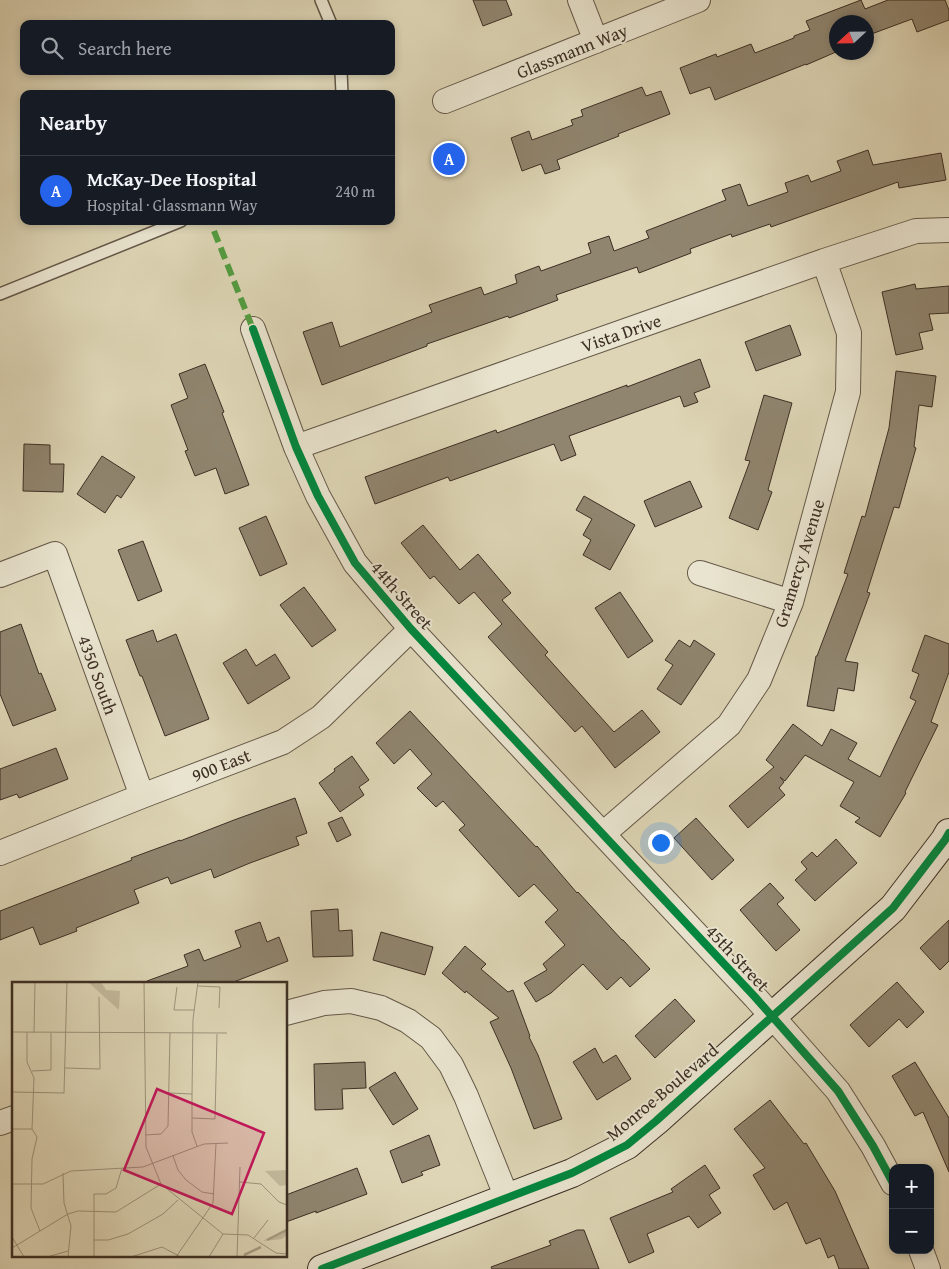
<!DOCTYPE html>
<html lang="en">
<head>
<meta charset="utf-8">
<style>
	body { margin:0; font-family:"Gentium Book Plus",serif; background:#20242c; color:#f1f3f6 }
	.controls { position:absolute; right:15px; bottom:15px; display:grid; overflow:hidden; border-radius:10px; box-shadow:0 2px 8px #0003 }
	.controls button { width:45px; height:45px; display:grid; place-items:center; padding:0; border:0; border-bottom:1px solid #363941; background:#171b24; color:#f1f3f6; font:25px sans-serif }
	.compass { position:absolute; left:829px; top:15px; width:45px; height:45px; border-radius:50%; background:#171b24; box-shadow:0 2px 8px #0003; rotate:248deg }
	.you { position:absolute; left:660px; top:842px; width:18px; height:18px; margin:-12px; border:4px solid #fff; border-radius:50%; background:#1a73e8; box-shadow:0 0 0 8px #1a73e833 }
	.badge { display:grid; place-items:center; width:32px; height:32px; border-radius:50%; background:#2563eb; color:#fff; font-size:16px; font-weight:700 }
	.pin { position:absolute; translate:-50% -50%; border:2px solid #fff; box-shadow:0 1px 5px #0006 }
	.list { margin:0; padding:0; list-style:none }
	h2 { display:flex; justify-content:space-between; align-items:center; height:65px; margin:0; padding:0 20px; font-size:21px }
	h2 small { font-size:16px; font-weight:400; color:#9ea1a6 }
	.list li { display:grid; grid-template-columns:32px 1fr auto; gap:15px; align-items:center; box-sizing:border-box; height:70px; padding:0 20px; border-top:1px solid #363941 }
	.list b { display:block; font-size:19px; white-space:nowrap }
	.list p { margin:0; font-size:16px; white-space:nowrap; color:#9ea1a6 }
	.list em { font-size:16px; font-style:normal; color:#9ea1a6 }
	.icon { flex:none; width:28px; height:28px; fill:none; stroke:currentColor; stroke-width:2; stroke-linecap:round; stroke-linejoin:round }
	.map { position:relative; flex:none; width:949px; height:1269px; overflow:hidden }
	.search { position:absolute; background:#171b24; box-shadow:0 2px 8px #0003; left:20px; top:20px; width:375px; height:55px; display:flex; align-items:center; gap:12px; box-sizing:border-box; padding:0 18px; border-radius:10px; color:#9ea1a6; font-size:19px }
	.panel { position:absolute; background:#171b24; box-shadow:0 2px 8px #0003; left:20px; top:90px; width:375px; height:135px; border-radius:10px }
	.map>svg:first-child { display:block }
	.building { fill:#90856f; stroke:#3d2f24 }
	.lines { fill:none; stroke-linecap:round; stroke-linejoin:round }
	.lane-casing { stroke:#655848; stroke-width:14 }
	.street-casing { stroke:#655848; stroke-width:26 }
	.secondary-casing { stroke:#3d2f24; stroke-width:30 }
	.lane { stroke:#e9e4cf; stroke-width:11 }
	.street { stroke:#e9e4cf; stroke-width:24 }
	.secondary { stroke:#e9e4cf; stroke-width:28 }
	.quiet { stroke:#539d40; stroke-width:6; stroke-dasharray:12 6; stroke-linecap:butt }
	.cycleway-casing { stroke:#e9e4cf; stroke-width:11 }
	.cycleway { stroke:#00873e; stroke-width:8 }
	.labels { text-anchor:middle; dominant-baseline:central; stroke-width:4; stroke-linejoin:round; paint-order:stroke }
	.street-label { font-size:18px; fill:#3d2f24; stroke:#e9e4cf }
	.inset-river { fill:none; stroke:#a79d84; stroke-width:2.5 }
	.inset-road { fill:none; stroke:#9d937b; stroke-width:1 }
	.view { fill:#c2185b; fill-opacity:0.15; stroke:#c2185b; stroke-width:2.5 }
	.inset-edge { fill:none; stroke:#3d2f24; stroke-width:2.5 }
</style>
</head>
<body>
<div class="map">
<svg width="949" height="1269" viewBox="0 0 949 1269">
	<rect width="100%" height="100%" fill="#ddd5b5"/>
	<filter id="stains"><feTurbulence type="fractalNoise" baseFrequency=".004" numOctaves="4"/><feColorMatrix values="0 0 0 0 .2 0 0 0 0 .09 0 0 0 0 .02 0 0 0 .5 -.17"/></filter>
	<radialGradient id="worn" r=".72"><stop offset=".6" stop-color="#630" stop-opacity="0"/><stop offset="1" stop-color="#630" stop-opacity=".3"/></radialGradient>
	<path class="building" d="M 473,0 L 506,0 L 512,15 L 483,26 Z
		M 861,0 L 865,9 L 888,0 L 945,0 L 949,10 L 949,20 L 917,32 L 912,19 L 866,36 L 866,22 L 836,22 L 836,52 L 806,65 L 806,64 L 715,100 L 710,87 L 690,94 L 680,68 L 716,54 L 717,57 L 751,44 L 755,53 L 794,38 L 794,36 L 810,30 L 806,21 Z
		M 642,87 L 646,96 L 661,91 L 670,114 L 618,134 L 619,136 L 557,160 L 560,169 L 545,174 L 541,164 L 522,171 L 511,138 L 529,131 L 532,140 L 573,125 L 571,120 L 583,116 L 581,110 Z
		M 868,150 L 873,165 L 941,153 L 946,180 L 899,188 L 898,182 L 771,227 L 770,224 L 732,237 L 731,234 L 690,249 L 691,253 L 639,273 L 637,267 L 556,295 L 558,300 L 509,318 L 508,316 L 427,344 L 427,346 L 322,385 L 303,332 L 332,322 L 340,347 L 432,312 L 429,305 L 481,287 L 484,295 L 517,283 L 515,275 L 539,266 L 541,271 L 591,253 L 588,243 L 609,236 L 614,251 L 649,238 L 646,231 L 726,200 L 722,190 L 740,184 L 748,206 L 788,192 L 785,183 L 808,175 L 811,182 L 841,171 L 837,161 Z
		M 915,284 L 916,289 L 949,286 L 949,313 L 929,314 L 933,330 L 919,333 L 923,349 L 896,355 L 882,292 Z
		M 790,325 L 801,355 L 756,371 L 745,342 Z
		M 700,359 L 710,387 L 694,393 L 698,402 L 684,407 L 680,396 L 569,436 L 576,455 L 561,461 L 554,444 L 450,481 L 448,477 L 375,504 L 365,477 L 496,430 L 497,433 L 627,385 L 627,387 Z
		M 205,364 L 224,412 L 222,413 L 249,485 L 225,494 L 216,468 L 195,476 L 185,451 L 188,450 L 171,405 L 188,398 L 179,374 Z
		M 896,371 L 936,376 L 932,407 L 919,405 L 914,447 L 916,448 L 899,508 L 894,507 L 867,592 L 870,593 L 845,661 L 858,663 L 854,691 L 838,688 L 834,711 L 807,706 L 816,656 L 817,656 L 848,574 L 844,573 L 862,516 L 865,517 L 889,428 Z
		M 764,395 L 792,403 L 768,490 L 772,492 L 758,530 L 729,518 L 750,461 L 745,460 Z
		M 24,444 L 50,445 L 50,464 L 64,464 L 63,492 L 23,491 Z
		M 102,456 L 135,477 L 121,498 L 117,495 L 105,513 L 77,494 Z
		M 690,481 L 702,507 L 655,527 L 644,501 Z
		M 584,496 L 635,525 L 610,570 L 583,555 L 591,540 L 583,535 L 592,519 L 576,510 Z
		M 266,516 L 287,564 L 260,576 L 239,528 Z
		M 423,525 L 460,570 L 478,554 L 511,593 L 502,600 L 548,652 L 545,655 L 614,732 L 642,710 L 660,732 L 615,768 L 582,726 L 575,732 L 488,637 L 502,624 L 474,592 L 459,604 L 434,576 L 430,579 L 401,543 Z
		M 143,541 L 162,591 L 138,601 L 118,550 Z
		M 304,587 L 336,630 L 312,647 L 280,605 Z
		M 620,592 L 653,641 L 628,658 L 595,608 Z
		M 21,624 L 39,674 L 41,673 L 56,710 L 13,726 L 0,694 L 0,632 Z
		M 153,630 L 157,642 L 176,634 L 209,719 L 165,736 L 142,676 L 140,676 L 126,640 Z
		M 925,635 L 949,644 L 949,672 L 931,722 L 938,725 L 905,792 L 906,793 L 880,837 L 855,822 L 860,818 L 840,806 L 854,782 L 805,755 L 785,781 L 780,777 L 784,782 L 779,788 L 785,795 L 748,828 L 729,806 L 774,767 L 766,760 L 793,724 L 822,746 L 831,729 L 857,743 L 848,759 L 880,777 L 916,701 L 910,698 L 919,674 L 912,671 Z
		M 679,640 L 690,647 L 694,640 L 715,654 L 681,705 L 657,689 L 673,665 L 665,660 Z
		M 246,649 L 256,666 L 275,654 L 290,678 L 248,704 L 223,663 Z
		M 410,711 L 536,847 L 537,846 L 577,893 L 578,892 L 622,940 L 623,940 L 650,969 L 630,987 L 621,977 L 607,990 L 583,964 L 551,993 L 536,1002 L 524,983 L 547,970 L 543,964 L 565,945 L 545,922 L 558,910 L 534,884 L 519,897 L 459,830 L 465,825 L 443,801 L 436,807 L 417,788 L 432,774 L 410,749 L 394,764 L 376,743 Z
		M 56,748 L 68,779 L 19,798 L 17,794 L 0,800 L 0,769 Z
		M 352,756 L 369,780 L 359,787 L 364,795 L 340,812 L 319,783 L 335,771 L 334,769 Z
		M 295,798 L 307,833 L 296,837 L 299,845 L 250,863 L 214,878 L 211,869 L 171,884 L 168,877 L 134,890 L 139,903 L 76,928 L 77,931 L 40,945 L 33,927 L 0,940 L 0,911 L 132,860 L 131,858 L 180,840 L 180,841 L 234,820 Z
		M 342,817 L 351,835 L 337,842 L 328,823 Z
		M 696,818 L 734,860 L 712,880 L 674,838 Z
		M 836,839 L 857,863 L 815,901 L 795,880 L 807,869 L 801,862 L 812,852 L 817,857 Z
		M 770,883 L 784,898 L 777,904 L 800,930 L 776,951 L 740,910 Z
		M 338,909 L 339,931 L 352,930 L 353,956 L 313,957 L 311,911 Z
		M 949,920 L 949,961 L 940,970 L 920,948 Z
		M 260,922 L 267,942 L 279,937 L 288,961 L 231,983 L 147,983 L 147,981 L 188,966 L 184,955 L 199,949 L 204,961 L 241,947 L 235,931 Z
		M 381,932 L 433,947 L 425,975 L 373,960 Z
		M 465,946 L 486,964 L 481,969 L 508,992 L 513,990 L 530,1036 L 529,1037 L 538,1055 L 562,1119 L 534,1129 L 511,1068 L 490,1022 L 499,1018 L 466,991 L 465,993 L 442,973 Z
		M 897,982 L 924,1012 L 907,1028 L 899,1019 L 869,1047 L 850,1025 Z
		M 675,999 L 695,1021 L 655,1058 L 635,1036 Z
		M 595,1048 L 603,1063 L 616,1055 L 631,1079 L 597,1100 L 573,1062 Z
		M 365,1062 L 366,1088 L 342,1089 L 343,1109 L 315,1110 L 314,1064 Z
		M 915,1062 L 949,1118 L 949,1172 L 923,1112 L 915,1116 L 892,1076 Z
		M 395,1072 L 418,1109 L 393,1125 L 369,1088 Z
		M 770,1100 L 804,1144 L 806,1143 L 835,1191 L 869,1269 L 839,1269 L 834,1255 L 828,1258 L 820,1238 L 806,1244 L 787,1202 L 774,1210 L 753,1175 L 765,1168 L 734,1129 Z
		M 429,1135 L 440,1165 L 421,1172 L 423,1175 L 402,1183 L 390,1151 Z
		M 705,1165 L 720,1188 L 709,1195 L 721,1213 L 698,1228 L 689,1216 L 647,1234 L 654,1252 L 629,1263 L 610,1218 L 673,1192 L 671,1189 Z
		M 357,1168 L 367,1194 L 316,1213 L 316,1211 L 286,1222 L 286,1195 Z
		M 577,1230 L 584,1230 L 599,1269 L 492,1269 L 491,1267 L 551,1245 L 549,1241 Z"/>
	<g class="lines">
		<defs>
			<path id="lane" d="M 321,0 L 331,24
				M 341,71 L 342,94
				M 0,294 L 181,221"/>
			<path id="street" d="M 580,0 L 596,41
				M 445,101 L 698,0
				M 253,329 L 296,447 L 318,496 L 355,563 L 411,629 L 755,997 L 838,1091 L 873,1146 L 893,1183
				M 296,447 L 824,261 L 916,231 L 949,230
				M 700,573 L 791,602
				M 0,575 L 55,554 L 142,796
				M 603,834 L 729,725 L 759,680 L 791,602 L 848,392 L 849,333 L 824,261
				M 0,853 L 142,796 L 283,742 L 321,717 L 411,629
				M 286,1013 L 324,1003 L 351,1001 L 381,1008 L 408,1021 L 431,1038 L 451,1065 L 466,1096 L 507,1198
				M 0,1123 L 14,1118
				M 921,1250 L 928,1269"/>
			<path id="secondary" d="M 322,1269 L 572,1173 L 627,1145 L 656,1121 L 893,908 L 945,840 L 949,833"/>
		</defs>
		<use href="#lane" class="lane-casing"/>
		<use href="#street" class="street-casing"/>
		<use href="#secondary" class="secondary-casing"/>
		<use href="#lane" class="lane"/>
		<use href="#street" class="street"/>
		<use href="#secondary" class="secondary"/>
		<path class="quiet" d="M 214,231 L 253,329"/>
		<defs>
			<path id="cycleway" d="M 253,329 L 296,447 L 318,496 L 355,563 L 411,629 L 755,997 L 838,1091 L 873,1146 L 893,1183
				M 322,1269 L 572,1173 L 627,1145 L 656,1121 L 893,908 L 945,840 L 949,833"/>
		</defs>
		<use href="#cycleway" class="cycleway-casing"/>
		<use href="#cycleway" class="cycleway"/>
	</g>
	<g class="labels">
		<g class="street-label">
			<text transform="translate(572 51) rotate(-22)">Glassmann Way</text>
			<text transform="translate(621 333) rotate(-19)">Vista Drive</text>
			<text transform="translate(799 563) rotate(-73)">Gramercy Avenue</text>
			<text transform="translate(402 595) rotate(49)">44th Street</text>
			<text transform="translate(98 675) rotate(70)">4350 South</text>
			<text transform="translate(221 765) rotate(-21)">900 East</text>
			<text transform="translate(738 958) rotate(47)">45th Street</text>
			<text transform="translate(662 1092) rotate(-40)">Monroe Boulevard</text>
		</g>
	</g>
	<g transform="translate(12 982)">
		<rect width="275" height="275" fill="#ddd5b5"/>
		<path d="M 76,0 L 89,0 L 94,8 L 108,9 L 107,28 ZM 275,188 L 275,203 L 268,204 L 253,189 ZM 275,246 L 275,253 L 270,257 L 251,259 Z" fill="#c2b99c"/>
		<path class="inset-river" d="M 255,258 L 275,248M 232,273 L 249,265"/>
		<path class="inset-road" d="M 132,0 L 134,165 L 149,202 L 211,252M 186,4 L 208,5 L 207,26M 165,5 L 162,28 L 183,28M 0,50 L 215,51M 15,50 L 15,80 L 22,96 L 20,147 L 25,155 L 20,177 L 19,226 L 28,249M 22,51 L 23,0M 53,86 L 88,87 L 87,15M 20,89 L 39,88 L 39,51M 0,110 L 52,111 L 55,0M 157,111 L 180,112M 180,136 L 203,137 L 205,52M 0,147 L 20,147M 133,153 L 149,152 L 156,144 L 158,51M 185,164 L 180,150 L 180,112 L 181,37 L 186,0M 161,174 L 166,188 L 174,198 L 190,210 L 202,212M 51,191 L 52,221 L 59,244 L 56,275M 228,200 L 249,202 L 267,220 L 275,223M 0,202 L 31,202 L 59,189 L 131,185 L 192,162 L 216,161M 211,252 L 236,253 L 264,271 L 275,272M 0,255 L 12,275M 242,256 L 256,238M 81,258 L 96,258 L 116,252 L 151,232 L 166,218M 0,266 L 56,232 L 66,229 L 104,230 L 149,202M 35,275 L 56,269M 82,275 L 82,212 L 94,212 L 104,206 L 110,186M 119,275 L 150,265 L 167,274M 164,275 L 201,221 L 204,161M 197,275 L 211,252M 225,275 L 228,185"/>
		<path class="view" d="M 145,107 L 252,151 L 220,232 L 112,188 Z"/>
		<rect width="275" height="275" class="inset-edge"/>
	</g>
	<rect width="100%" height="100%" filter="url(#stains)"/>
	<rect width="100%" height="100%" fill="url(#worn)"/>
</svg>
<div class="controls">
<button>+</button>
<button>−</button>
</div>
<svg class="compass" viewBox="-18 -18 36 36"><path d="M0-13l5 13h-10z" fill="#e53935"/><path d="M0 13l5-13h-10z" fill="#9ea1a6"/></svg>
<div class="you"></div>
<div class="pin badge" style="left:449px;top:159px">A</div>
<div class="search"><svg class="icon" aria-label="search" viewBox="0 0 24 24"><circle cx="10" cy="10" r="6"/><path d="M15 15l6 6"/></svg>Search here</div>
<section class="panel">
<h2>Nearby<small></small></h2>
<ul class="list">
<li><span class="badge">A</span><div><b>McKay-Dee Hospital</b><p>Hospital · Glassmann Way</p></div><em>240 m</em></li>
</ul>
</section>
</div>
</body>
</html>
